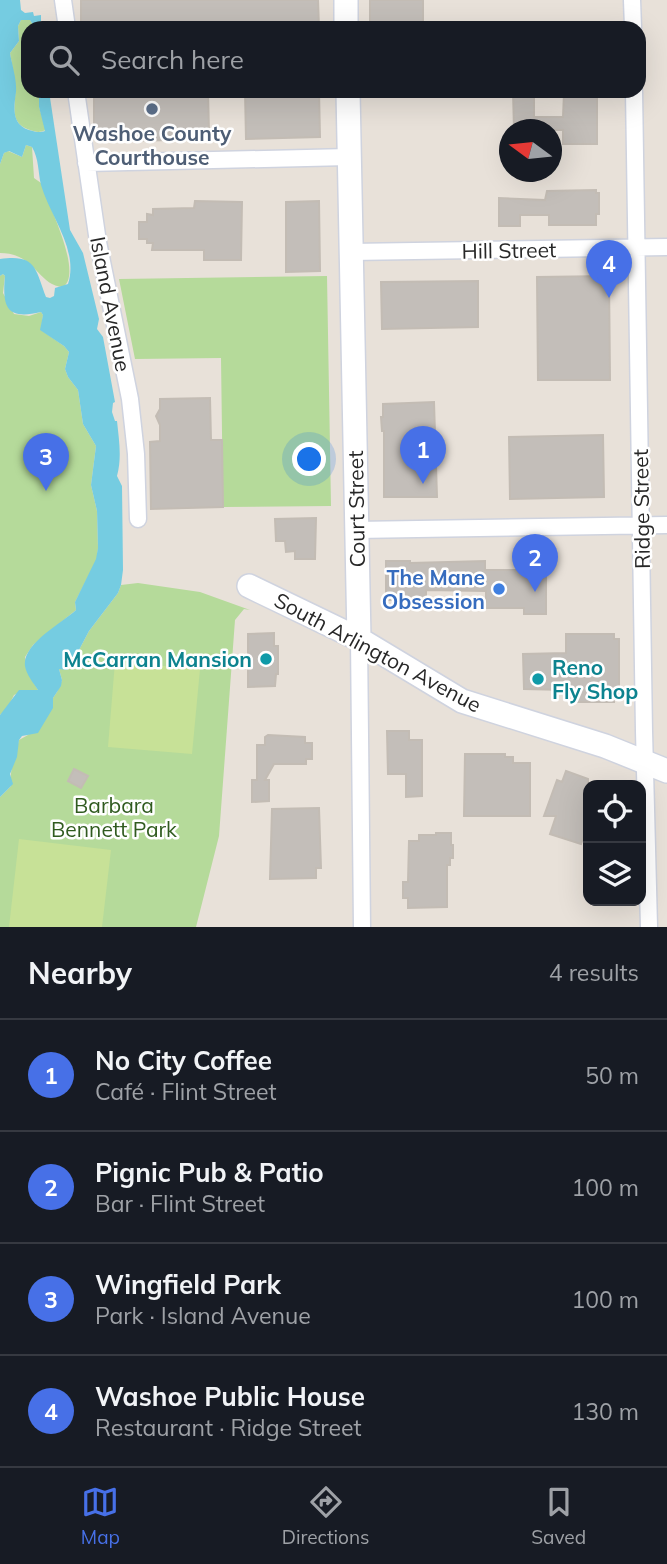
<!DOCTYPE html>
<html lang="en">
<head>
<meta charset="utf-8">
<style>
	body { margin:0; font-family:Mulish,sans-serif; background:#20242c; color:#f1f3f6 }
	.controls { position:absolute; right:21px; bottom:21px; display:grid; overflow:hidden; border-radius:14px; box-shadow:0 7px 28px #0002 }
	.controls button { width:63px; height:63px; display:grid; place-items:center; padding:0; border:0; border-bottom:2px solid #363941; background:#171b24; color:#f1f3f6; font:35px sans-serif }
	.compass { position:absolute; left:499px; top:119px; width:63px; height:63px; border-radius:50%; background:#171b24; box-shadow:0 7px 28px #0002; rotate:285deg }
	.you { position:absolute; left:310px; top:460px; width:24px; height:24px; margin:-18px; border:5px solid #fff; border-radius:50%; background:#1a73e8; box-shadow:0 0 0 10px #1a73e833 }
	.badge { display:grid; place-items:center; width:46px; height:46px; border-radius:50%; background:#4770e7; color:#fff; font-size:23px; font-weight:700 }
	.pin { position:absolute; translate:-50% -58px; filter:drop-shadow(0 2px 4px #0008) }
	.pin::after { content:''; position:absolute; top:37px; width:24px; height:21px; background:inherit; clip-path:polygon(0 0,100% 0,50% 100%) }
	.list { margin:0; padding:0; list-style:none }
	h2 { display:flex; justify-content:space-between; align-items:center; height:91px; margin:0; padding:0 28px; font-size:30px }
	h2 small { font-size:23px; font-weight:400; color:#9ea1a6 }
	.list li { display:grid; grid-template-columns:46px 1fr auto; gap:21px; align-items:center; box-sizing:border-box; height:112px; padding:0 28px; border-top:2px solid #363941 }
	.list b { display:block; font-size:26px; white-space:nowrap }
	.list p { margin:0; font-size:23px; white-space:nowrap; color:#9ea1a6 }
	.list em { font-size:23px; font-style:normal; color:#9ea1a6 }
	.icon { flex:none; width:38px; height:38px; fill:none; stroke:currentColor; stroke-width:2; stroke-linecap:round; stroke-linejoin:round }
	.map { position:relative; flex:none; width:667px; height:927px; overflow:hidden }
	.search { position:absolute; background:#171b24; box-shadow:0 7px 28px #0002; left:21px; right:21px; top:21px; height:77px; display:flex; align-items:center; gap:18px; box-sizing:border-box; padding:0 24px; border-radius:21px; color:#9ea1a6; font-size:26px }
	.sheet { height:539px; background:#171b24 }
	nav { display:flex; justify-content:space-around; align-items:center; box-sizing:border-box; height:98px; border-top:2px solid #363941; background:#171b24; font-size:19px; color:#9ea1a6 }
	nav a { display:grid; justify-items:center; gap:4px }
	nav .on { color:#4770e7 }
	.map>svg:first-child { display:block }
	.green { fill:#b5da9a }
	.pitch { fill:#c7e197 }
	.water { fill:#75cce1 }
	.building { fill:#c3beb9; stroke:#c3bcb4; stroke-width:2 }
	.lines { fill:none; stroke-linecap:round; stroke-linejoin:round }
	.street-casing { stroke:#cfd3df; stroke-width:19 }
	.secondary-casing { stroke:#cfd3df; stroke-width:26 }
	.street { stroke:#fff; stroke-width:16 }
	.secondary { stroke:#fff; stroke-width:23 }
	.service-dot { fill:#5c6f8a; stroke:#fff; stroke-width:2.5 }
	.shop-dot { fill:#3f7fe0; stroke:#fff; stroke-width:2.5 }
	.culture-dot { fill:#0f9aa8; stroke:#fff; stroke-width:2.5 }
	.labels { text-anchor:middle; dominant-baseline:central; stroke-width:5; stroke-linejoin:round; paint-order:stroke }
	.service-label { font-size:21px; font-weight:bold; fill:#4e5e75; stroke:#fff }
	.street-label { font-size:21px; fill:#272727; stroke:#fff }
	.shop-label { font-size:21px; font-weight:bold; fill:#366cbe; stroke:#fff; text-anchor:end }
	.culture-label { font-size:21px; font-weight:bold; fill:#0d838f; stroke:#fff; text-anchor:end }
	.park-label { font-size:21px; fill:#305b1f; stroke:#fff }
</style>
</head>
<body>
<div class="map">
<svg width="667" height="927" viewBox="0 0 667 927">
	<rect width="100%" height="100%" fill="#e8e1d9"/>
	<path class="green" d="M 26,19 L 30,20 L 35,28 L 28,28 L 28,91 L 39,91 L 39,107 L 46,130 C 39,133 36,132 30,130 C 7,123 17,103 15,87 C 14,75 12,64 10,53 L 19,41 L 18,26 L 21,20 Z
		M 26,145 L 32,147 L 34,178 L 41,183 C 47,202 84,273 63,287 C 38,286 36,253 0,253 L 0,164 L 4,153 L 8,151 L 22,157 Z
		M 3,274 L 5,276 L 3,293 L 14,314 L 29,316 L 41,312 L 43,315 L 41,330 L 64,346 L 69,352 L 65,369 L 68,377 L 78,390 L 83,424 L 96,446 L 91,485 L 97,511 L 98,548 L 97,559 L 75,602 L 76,610 L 33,645 L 25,657 L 29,675 L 38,690 L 25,690 L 14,695 L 8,707 L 0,715 L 0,276 Z
		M 327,276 L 331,506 L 223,507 L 221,358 L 135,359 L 119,279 Z
		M 138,583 L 200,592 L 250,610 L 244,609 L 235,620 L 219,836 L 196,927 L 0,927 L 0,797 L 11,786 C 9,771 15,756 19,740 L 28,735 L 57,692 L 62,680 L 59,669 L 70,667 L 89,631 L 118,593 L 121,585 Z"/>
	<path class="pitch" d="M 115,662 L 200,669 L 192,754 L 108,747 Z
		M 19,839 L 111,850 L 102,927 L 9,927 Z"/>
	<path class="water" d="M 0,0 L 20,0 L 21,10 L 25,13 L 33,12 L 34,16 L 41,15 L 41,28 L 35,28 L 30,20 L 21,20 L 18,26 L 19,41 L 10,53 C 12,65 17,80 16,92 C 14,107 11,124 29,130 C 36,132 39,133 45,131 L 39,107 L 39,91 L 49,91 L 70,230 L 83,253 L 99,319 L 97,329 L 103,337 L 115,402 L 113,403 L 112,412 L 115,421 L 117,421 C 119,440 122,458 117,476 L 122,486 L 123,570 L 121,585 L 118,593 L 89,631 L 70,667 L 67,670 L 59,669 L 62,680 L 61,686 L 53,698 L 53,708 L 38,733 L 22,736 L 19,740 L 17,757 L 10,774 L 13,784 L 0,797 L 0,715 L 19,690 L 38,690 C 34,684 26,674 25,666 C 22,644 62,623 76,610 L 75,602 L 96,559 L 98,548 L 97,511 L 91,485 L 96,446 L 83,424 L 78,390 L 68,377 L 65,369 L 69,352 L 64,346 L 40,330 L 43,315 L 41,312 C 7,320 2,308 5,276 L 3,274 L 0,276 L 0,259 C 36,254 35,268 46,297 L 50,298 L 54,296 L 55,288 L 68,284 C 79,250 50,216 41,185 C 38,172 39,159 32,147 L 26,145 L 22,157 L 9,151 L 4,153 L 0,164 Z"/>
	<path class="building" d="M 81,0 L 318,0 L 319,28 L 81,28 Z
		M 370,0 L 423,0 L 423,28 L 370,28 Z
		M 94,91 L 208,91 L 209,133 L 176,134 L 177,140 L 108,141 L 108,137 L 100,137 L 100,128 L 94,128 Z
		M 245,91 L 319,91 L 320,137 L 246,139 Z
		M 513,91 L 534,91 L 534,117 L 563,117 L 564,93 L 597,93 L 597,144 L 563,144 L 563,130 L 514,130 Z
		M 596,190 L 596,193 L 599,193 L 599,214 L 596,214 L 596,225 L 549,225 L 549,215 L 520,215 L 520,226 L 499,226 L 499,198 L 545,200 L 547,191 Z
		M 195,201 L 242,202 L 241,260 L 204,260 L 204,250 L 152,250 L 153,243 L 147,243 L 147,239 L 139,239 L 139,222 L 147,222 L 147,214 L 153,215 L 153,209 L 194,208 Z
		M 319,201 L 320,271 L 286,272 L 286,202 Z
		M 609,276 L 610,380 L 538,380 L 537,277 Z
		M 478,281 L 478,327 L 382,329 L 381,282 Z
		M 210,398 L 211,440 L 222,440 L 223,507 L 151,509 L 150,442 L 160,441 L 160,425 L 156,416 L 160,409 L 160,399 Z
		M 434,402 L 437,497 L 384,497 L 384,431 L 382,431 L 381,417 L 383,417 L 383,404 Z
		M 603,435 L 604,497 L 510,499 L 509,437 Z
		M 316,518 L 315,559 L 295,559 L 295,551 L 286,552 L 285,541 L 276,541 L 275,519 Z
		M 386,561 L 410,561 L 410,563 L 485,561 L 485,570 L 546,570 L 546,614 L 524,614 L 524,608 L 486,608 L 486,591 L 426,590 L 426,600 L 386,600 Z
		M 274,633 L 274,646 L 278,646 L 278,674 L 276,674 L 275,686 L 248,687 L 248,634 Z
		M 566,634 L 614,634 L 614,639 L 619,639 L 619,697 L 614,697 L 614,702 L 571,702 L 571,697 L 567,697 L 567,690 L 524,689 L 523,654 L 566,653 Z
		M 387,731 L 409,731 L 409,740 L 422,740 L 422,796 L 406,797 L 406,774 L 388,774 Z
		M 268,735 L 305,737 L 305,743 L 312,743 L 312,759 L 306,759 L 306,764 L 274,764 L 265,780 L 269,780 L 269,801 L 252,802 L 252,780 L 257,780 L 257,745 L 265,745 L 265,737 Z
		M 465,754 L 505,754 L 505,757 L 513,757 L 513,763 L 530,763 L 530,816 L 464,816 Z
		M 74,769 L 88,776 L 81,788 L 68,781 Z
		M 566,771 L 588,779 L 588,824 L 581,844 L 550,834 L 556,816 L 544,816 L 557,780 L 562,782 Z
		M 319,808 L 321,868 L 316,868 L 316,878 L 270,879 L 272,809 Z
		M 436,833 L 451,833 L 451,845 L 453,845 L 453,858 L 450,858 L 450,865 L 447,865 L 447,907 L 408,908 L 408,898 L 403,898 L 403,882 L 408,882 L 409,841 L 419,841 L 419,835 L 436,835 Z"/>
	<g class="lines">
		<defs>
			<path id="street" d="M 63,0 L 67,28
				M 632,0 L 633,28
				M 76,91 L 98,242 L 130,399 L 136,454 L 138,519
				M 634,91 L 644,731 L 649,927
				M 86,163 L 349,157
				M 351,252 L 667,247
				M 356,530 L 667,525
				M 359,639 L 362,927"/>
			<path id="secondary" d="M 346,0 L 346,28
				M 348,91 L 359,639
				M 249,586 L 359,639 L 462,701 L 605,746 L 667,771"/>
		</defs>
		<use href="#street" class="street-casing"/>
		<use href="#secondary" class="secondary-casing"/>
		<use href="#street" class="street"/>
		<use href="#secondary" class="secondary"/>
	</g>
	<circle class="service-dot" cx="152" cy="109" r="7"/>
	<circle class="shop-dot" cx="499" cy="589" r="7"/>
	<g class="culture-dot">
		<circle cx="266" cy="659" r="7"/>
		<circle cx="538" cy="679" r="7"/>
	</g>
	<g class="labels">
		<g class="service-label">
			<text x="152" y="133">Washoe County<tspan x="152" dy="24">Courthouse</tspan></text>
		</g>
		<g class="street-label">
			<text transform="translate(509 250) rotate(-1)">Hill Street</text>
			<text transform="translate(111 304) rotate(79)">Island Avenue</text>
			<text transform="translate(356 509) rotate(-91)">Court Street</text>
			<text transform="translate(641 509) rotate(-91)">Ridge Street</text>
			<text transform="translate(378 652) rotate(28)">South Arlington Avenue</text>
		</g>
		<g class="shop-label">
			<text x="485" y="577">The Mane<tspan x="485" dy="24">Obsession</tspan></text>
		</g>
		<g class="culture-label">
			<text x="252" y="659">McCarran Mansion</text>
			<text x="552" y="667" text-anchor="start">Reno<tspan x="552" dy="24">Fly Shop</tspan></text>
		</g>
		<g class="park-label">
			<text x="114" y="805">Barbara<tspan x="114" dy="24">Bennett Park</tspan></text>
		</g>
	</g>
</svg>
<div class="controls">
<button><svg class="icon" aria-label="locate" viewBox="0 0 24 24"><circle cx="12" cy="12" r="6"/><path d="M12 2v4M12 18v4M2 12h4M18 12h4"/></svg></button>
<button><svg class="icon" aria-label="layers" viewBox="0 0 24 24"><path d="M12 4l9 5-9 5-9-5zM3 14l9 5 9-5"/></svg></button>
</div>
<svg class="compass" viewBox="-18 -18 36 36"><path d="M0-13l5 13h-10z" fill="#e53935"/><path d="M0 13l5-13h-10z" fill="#9ea1a6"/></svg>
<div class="you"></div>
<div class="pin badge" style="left:423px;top:484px">1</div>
<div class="pin badge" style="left:535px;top:592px">2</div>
<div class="pin badge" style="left:46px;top:491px">3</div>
<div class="pin badge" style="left:609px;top:298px">4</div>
<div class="search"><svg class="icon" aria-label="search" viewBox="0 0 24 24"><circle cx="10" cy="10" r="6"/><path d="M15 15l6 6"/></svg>Search here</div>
</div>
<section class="sheet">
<h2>Nearby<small>4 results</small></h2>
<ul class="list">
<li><span class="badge">1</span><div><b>No City Coffee</b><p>Café · Flint Street</p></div><em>50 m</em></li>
<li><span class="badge">2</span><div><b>Pignic Pub &amp; Patio</b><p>Bar · Flint Street</p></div><em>100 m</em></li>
<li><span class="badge">3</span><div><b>Wingfield Park</b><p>Park · Island Avenue</p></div><em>100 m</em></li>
<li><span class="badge">4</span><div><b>Washoe Public House</b><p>Restaurant · Ridge Street</p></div><em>130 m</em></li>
</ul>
</section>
<nav>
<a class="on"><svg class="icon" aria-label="map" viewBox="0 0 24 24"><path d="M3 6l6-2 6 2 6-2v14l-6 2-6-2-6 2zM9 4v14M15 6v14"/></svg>Map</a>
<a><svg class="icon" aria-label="directions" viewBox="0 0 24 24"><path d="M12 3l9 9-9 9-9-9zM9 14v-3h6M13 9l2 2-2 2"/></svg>Directions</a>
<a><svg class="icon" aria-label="saved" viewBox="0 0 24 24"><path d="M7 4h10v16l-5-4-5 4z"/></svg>Saved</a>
</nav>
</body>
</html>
